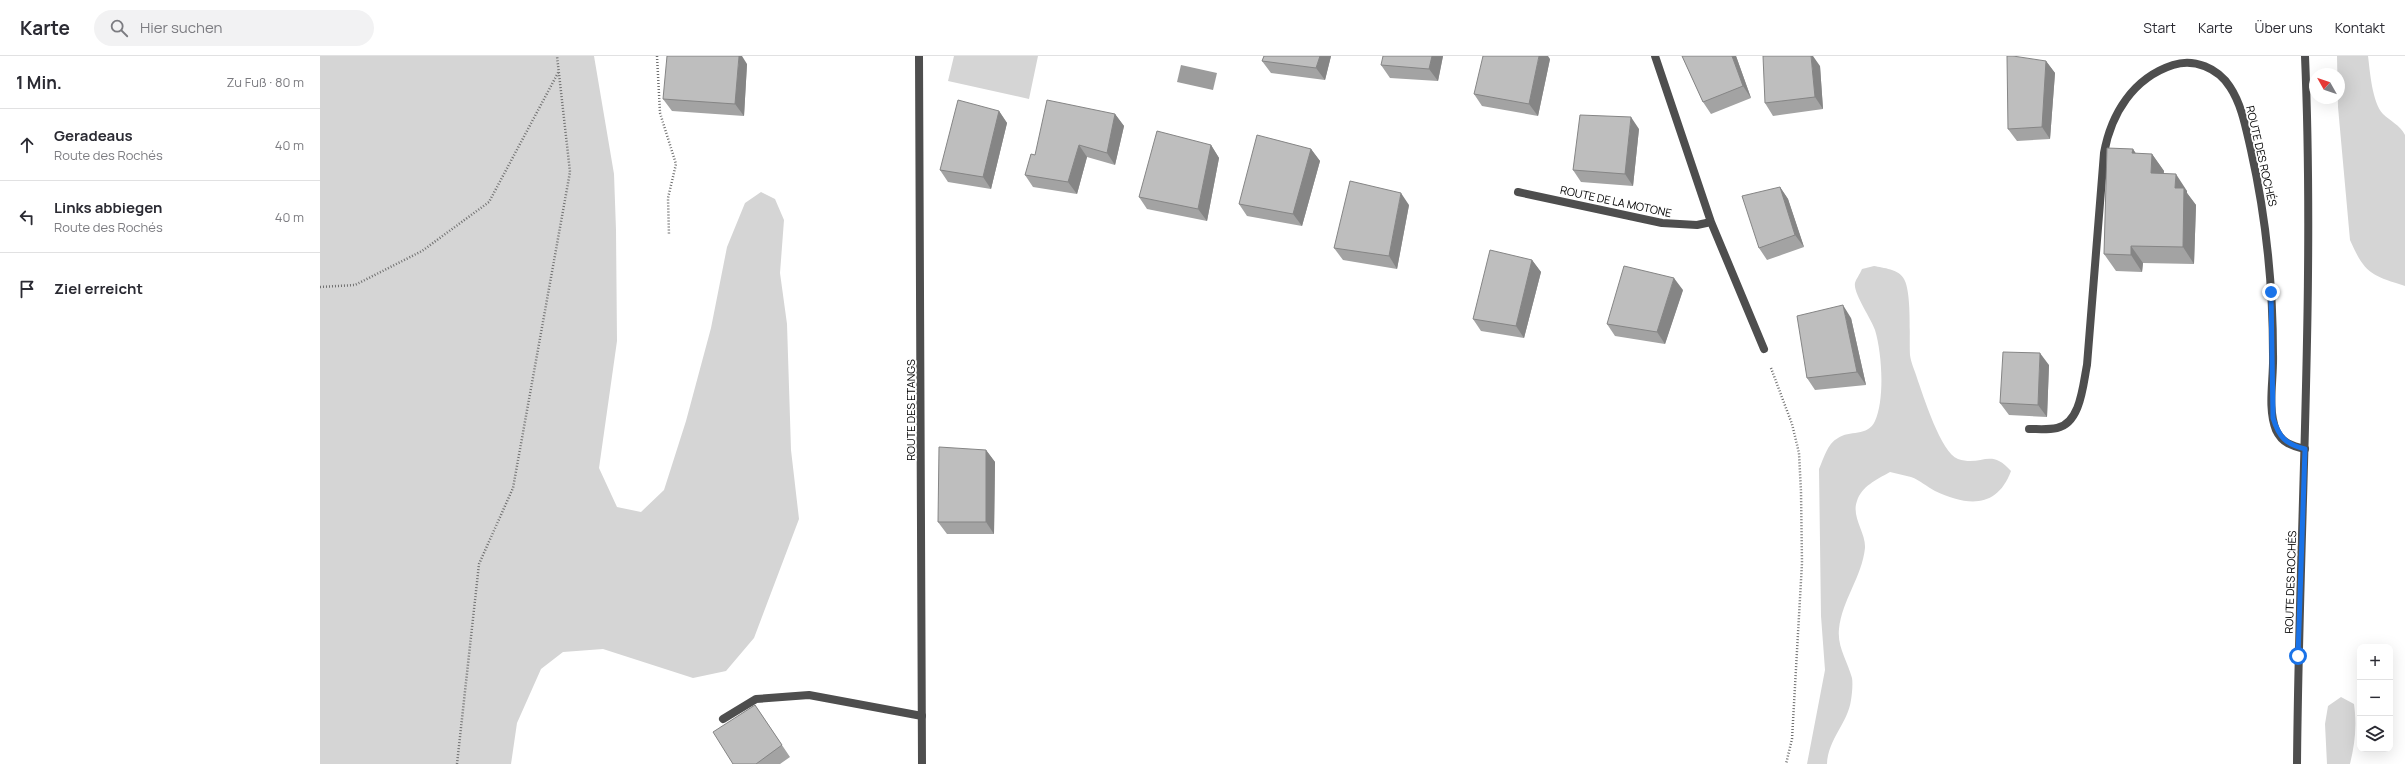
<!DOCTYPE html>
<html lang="de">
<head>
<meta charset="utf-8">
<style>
	body { margin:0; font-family:Manrope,sans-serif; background:#f2f2f3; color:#2b2b33 }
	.controls { position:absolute; right:12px; bottom:12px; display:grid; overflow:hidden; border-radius:8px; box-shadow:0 4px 16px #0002 }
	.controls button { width:36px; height:36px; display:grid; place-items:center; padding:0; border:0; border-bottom:1px solid #e1e1e2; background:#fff; color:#2b2b33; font:20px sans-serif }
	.compass { position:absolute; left:1989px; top:12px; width:36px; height:36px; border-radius:50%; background:#fff; box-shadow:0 4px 16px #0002; rotate:310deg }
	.stop { position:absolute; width:12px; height:12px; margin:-9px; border:3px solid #1a73e8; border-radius:50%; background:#fff }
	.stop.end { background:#1a73e8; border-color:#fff; box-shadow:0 1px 4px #0008 }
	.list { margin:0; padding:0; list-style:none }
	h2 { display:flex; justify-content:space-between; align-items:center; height:52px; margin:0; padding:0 16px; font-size:17px }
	h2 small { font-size:13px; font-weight:400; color:#7c7c81 }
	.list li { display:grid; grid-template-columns:26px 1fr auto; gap:12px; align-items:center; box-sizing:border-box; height:72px; padding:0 16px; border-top:1px solid #e1e1e2 }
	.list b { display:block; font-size:15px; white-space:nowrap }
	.list p { margin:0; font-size:13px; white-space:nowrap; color:#7c7c81 }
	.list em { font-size:13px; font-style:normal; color:#7c7c81 }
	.icon { flex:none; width:22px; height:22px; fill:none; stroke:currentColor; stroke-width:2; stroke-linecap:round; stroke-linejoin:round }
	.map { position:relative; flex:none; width:2085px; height:708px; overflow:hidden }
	header { display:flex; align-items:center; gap:24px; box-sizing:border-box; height:56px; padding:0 20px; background:#fff; border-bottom:1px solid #e1e1e2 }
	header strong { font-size:19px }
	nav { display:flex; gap:22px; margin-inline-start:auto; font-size:14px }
	.search { width:280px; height:36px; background:#f2f2f3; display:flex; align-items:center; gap:10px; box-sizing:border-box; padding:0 14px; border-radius:22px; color:#7c7c81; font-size:15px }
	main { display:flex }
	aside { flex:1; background:#fff }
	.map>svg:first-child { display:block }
	.green { fill:#d5d5d5 }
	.water { fill:#9c9c9c }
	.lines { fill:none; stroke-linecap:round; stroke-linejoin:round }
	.path { stroke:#707070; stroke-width:2.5; stroke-dasharray:1 2; stroke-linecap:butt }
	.service { stroke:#4e4e4e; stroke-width:8 }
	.minor { stroke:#4e4e4e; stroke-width:8 }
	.tertiary { stroke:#4e4e4e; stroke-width:8 }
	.wall { fill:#a3a3a3 }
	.shaded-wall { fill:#858585 }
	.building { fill:#bebebe; stroke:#858585 }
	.route { stroke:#1a73e8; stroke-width:5 }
	.labels { text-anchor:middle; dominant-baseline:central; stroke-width:3.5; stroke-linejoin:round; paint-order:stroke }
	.street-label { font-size:11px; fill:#000; stroke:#fff }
</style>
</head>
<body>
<header>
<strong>Karte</strong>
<div class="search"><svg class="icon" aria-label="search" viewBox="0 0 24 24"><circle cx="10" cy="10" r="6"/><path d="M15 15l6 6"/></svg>Hier suchen</div>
<nav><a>Start</a><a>Karte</a><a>Über uns</a><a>Kontakt</a></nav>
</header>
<main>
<aside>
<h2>1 Min.<small>Zu Fuß · 80 m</small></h2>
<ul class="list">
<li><svg class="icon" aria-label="ahead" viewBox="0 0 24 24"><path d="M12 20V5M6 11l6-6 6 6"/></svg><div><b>Geradeaus</b><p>Route des Rochés</p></div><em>40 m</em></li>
<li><svg class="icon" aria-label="left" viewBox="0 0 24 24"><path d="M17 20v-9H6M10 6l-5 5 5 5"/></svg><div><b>Links abbiegen</b><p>Route des Rochés</p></div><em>40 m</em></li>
<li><svg class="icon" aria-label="arrive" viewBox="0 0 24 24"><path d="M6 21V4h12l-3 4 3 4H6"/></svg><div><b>Ziel erreicht</b></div></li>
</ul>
</aside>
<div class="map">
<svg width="2085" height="708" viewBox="0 0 2085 708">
	<rect width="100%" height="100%" fill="#fff"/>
	<path class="green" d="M 0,0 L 274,0 L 294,118 L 296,174 L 297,285 L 279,412 L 297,451 L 321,456 L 344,434 L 366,365 L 391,272 L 407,191 L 425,147 L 441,136 L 455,143 L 464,164 L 460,217 L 467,268 L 471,394 L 479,463 L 434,582 L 406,615 L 373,622 L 283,593 L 243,596 L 221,613 L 197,667 L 191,708 L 0,708 Z
		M 634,0 L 718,0 L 709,43 L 628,25 Z
		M 2017,0 L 2048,0 C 2050,15 2052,46 2063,58 C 2070,65 2080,69 2085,79 L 2085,230 C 2051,219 2045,218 2030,184 L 2018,51 Z
		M 1554,210 C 1563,212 1579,213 1584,223 C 1592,237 1589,281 1590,299 C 1591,307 1595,315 1597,322 C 1603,339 1621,397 1638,403 C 1662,411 1670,391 1691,415 C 1677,453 1647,450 1615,435 C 1607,431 1600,424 1591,421 C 1584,419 1577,418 1570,416 C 1556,424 1542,430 1537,445 C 1531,461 1546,477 1545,492 C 1542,521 1522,544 1519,573 C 1517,591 1528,606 1532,622 C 1533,628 1532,638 1531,644 C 1528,667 1508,683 1507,708 L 1487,708 L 1505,614 L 1501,560 L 1499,413 C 1504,402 1507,388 1518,382 C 1529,374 1548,381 1555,365 C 1565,343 1562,297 1555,274 C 1551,262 1533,237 1535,227 C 1536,223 1540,218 1542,213 Z
		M 2021,641 L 2034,648 C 2037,670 2035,687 2030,708 L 2007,708 L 2005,668 L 2008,650 Z"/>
	<path class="water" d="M 861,9 L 897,17 L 893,34 L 857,26 Z"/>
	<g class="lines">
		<path class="path" d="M 337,0 L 340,57 L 356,108 L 348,142 L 349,179
			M 0,231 L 35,229 L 102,195 L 169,146 L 239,15
			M 1451,312 L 1472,368 L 1479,397 L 1481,436 L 1482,507 L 1472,683 L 1466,708
			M 137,708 L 159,508 L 193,432 L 250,116 L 237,0"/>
		<path class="service" d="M 403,663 L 436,643 L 489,639 L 602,660"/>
		<path class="minor" d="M 599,0 L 602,708
			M 1335,0 L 1391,166 L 1444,293
			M 1198,136 L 1342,167 L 1377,169 L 1391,166
			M 1709,373 C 1718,373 1728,374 1737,372 C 1761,367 1763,328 1767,309 L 1784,97 C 1791,58 1813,22 1853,9 C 1874,2 1898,12 1910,31 C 1922,49 1926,73 1931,94 C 1946,161 1953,230 1953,298 C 1954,323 1947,351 1956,374 C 1962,387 1972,390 1985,393"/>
		<path class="tertiary" d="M 1977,708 C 1979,472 1995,236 1985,0"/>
	</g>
	<path class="wall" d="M 944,0 L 1011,0 L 1005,24 L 951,17 L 942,5 Z
		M 1123,0 L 1118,25 L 1070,22 L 1061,9 Z
		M 1362,0 L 1416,0 L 1431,42 L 1391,58 L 1383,46 Z
		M 1230,3 L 1218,60 L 1162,50 L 1154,38 Z
		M 1726,5 L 1735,17 L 1730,83 L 1697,85 L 1688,73 Z
		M 427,8 L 424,60 L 352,55 L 343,43 Z
		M 1500,10 L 1503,53 L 1453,60 L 1445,47 Z
		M 679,55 L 687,67 L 671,133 L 628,126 L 620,114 Z
		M 795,58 L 804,70 L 795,109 L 767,101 L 757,138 L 713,131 L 705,119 L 715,99 Z
		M 1319,73 L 1313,130 L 1261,126 L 1253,114 Z
		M 891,89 L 899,102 L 887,165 L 827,153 L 819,141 Z
		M 991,93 L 1000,105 L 982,170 L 927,160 L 919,148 Z
		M 1813,93 L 1816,98 L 1832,98 L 1844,115 L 1843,117 L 1867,135 L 1867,137 L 1876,149 L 1874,208 L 1823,207 L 1822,216 L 1796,215 L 1784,198 Z
		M 1460,131 L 1468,143 L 1484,191 L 1447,204 L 1439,192 Z
		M 1089,149 L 1077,213 L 1023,204 L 1014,192 Z
		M 1212,204 L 1221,216 L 1204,282 L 1161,275 L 1153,263 Z
		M 1363,234 L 1345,288 L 1295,280 L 1287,268 Z
		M 1531,262 L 1546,329 L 1495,334 L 1487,322 Z
		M 1729,309 L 1727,361 L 1689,359 L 1680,347 Z
		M 666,394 L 675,406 L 674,478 L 627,478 L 618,466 Z
		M 435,649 L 470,701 L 460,708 L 413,708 Z"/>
	<path class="shaded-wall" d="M 419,0 L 422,0 L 427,8 L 424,60 L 415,48 Z
		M 1000,0 L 1011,0 L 1005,24 L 996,12 Z
		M 1112,0 L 1123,0 L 1118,25 L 1109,13 Z
		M 1219,0 L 1228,0 L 1230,3 L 1218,60 L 1209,48 Z
		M 1412,0 L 1416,0 L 1431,42 L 1423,30 Z
		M 1491,0 L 1493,0 L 1500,10 L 1503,53 L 1495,41 Z
		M 1726,5 L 1735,17 L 1730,83 L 1722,71 Z
		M 679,55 L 687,67 L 671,133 L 663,121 Z
		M 795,58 L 804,70 L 795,109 L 787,97 Z
		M 1311,61 L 1319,73 L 1313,130 L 1305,118 Z
		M 759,89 L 767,101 L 757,138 L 748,126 Z
		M 891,89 L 899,102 L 887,165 L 878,153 Z
		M 991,93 L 1000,105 L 982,170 L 973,158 Z
		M 1813,93 L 1824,110 L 1812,97 Z
		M 1832,98 L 1844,115 L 1843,134 L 1831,117 Z
		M 1856,118 L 1867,135 L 1867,137 L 1876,149 L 1874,208 L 1863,191 L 1855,132 Z
		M 1460,131 L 1468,143 L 1484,191 L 1475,179 Z
		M 1081,137 L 1089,149 L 1077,213 L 1069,200 Z
		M 1811,190 L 1823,207 L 1822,216 L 1811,199 Z
		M 1212,204 L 1221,216 L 1204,282 L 1196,270 Z
		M 1354,222 L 1363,234 L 1345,288 L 1337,276 Z
		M 1523,249 L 1531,262 L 1546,329 L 1537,316 Z
		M 1720,297 L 1729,309 L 1727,361 L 1718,349 Z
		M 666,394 L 675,406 L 674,478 L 666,466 Z"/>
	<path class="building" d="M 347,0 L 419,0 L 415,48 L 343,43 Z
		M 944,0 L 1000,0 L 996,12 L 942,5 Z
		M 1063,0 L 1112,0 L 1109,13 L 1061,9 Z
		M 1163,0 L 1219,0 L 1209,48 L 1154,38 Z
		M 1362,0 L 1412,0 L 1423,30 L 1383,46 Z
		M 1443,0 L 1491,0 L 1495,41 L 1445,47 Z
		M 1687,0 L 1693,0 L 1726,5 L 1722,71 L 1688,73 Z
		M 638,44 L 679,55 L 663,121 L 620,114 Z
		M 727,44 L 795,58 L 787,97 L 759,89 L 748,126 L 705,119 L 711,98 L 715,99 Z
		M 1260,59 L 1311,61 L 1305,118 L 1253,114 Z
		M 837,75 L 891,89 L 878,153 L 819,141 Z
		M 937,79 L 991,93 L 973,158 L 919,148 Z
		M 1787,92 L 1813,93 L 1812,97 L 1832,98 L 1831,117 L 1856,118 L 1855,132 L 1864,132 L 1863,191 L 1811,190 L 1811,199 L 1784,198 Z
		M 1030,125 L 1081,137 L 1069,200 L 1014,192 Z
		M 1460,131 L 1475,179 L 1439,192 L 1422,140 Z
		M 1170,194 L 1212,204 L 1196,270 L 1153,263 Z
		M 1304,210 L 1354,222 L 1337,276 L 1287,268 Z
		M 1523,249 L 1537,316 L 1487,322 L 1477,260 Z
		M 1683,296 L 1720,297 L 1718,349 L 1680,347 Z
		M 619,391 L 666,394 L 666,466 L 618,466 Z
		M 435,649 L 462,689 L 436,708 L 413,708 L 393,676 Z"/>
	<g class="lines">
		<path class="route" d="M 1951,236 L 1953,362 C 1959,381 1965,388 1985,393 L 1978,600"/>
	</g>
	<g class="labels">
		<g class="street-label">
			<text transform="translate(1942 100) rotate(77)">ROUTE DES ROCHÉS</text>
			<text transform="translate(1296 145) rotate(12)">ROUTE DE LA MOTONE</text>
			<text transform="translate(590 354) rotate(-90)">ROUTE DES ETANGS</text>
			<text transform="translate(1970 526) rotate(-88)">ROUTE DES ROCHÉS</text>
		</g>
	</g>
</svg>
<div class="controls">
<button>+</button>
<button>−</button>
<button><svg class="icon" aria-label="layers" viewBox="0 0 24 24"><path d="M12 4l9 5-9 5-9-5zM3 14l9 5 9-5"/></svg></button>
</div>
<svg class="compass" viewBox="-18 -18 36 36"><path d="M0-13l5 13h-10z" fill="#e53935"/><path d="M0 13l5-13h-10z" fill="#7c7c81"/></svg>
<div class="stop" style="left:1978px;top:600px"></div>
<div class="stop end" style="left:1951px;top:236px"></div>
</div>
</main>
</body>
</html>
